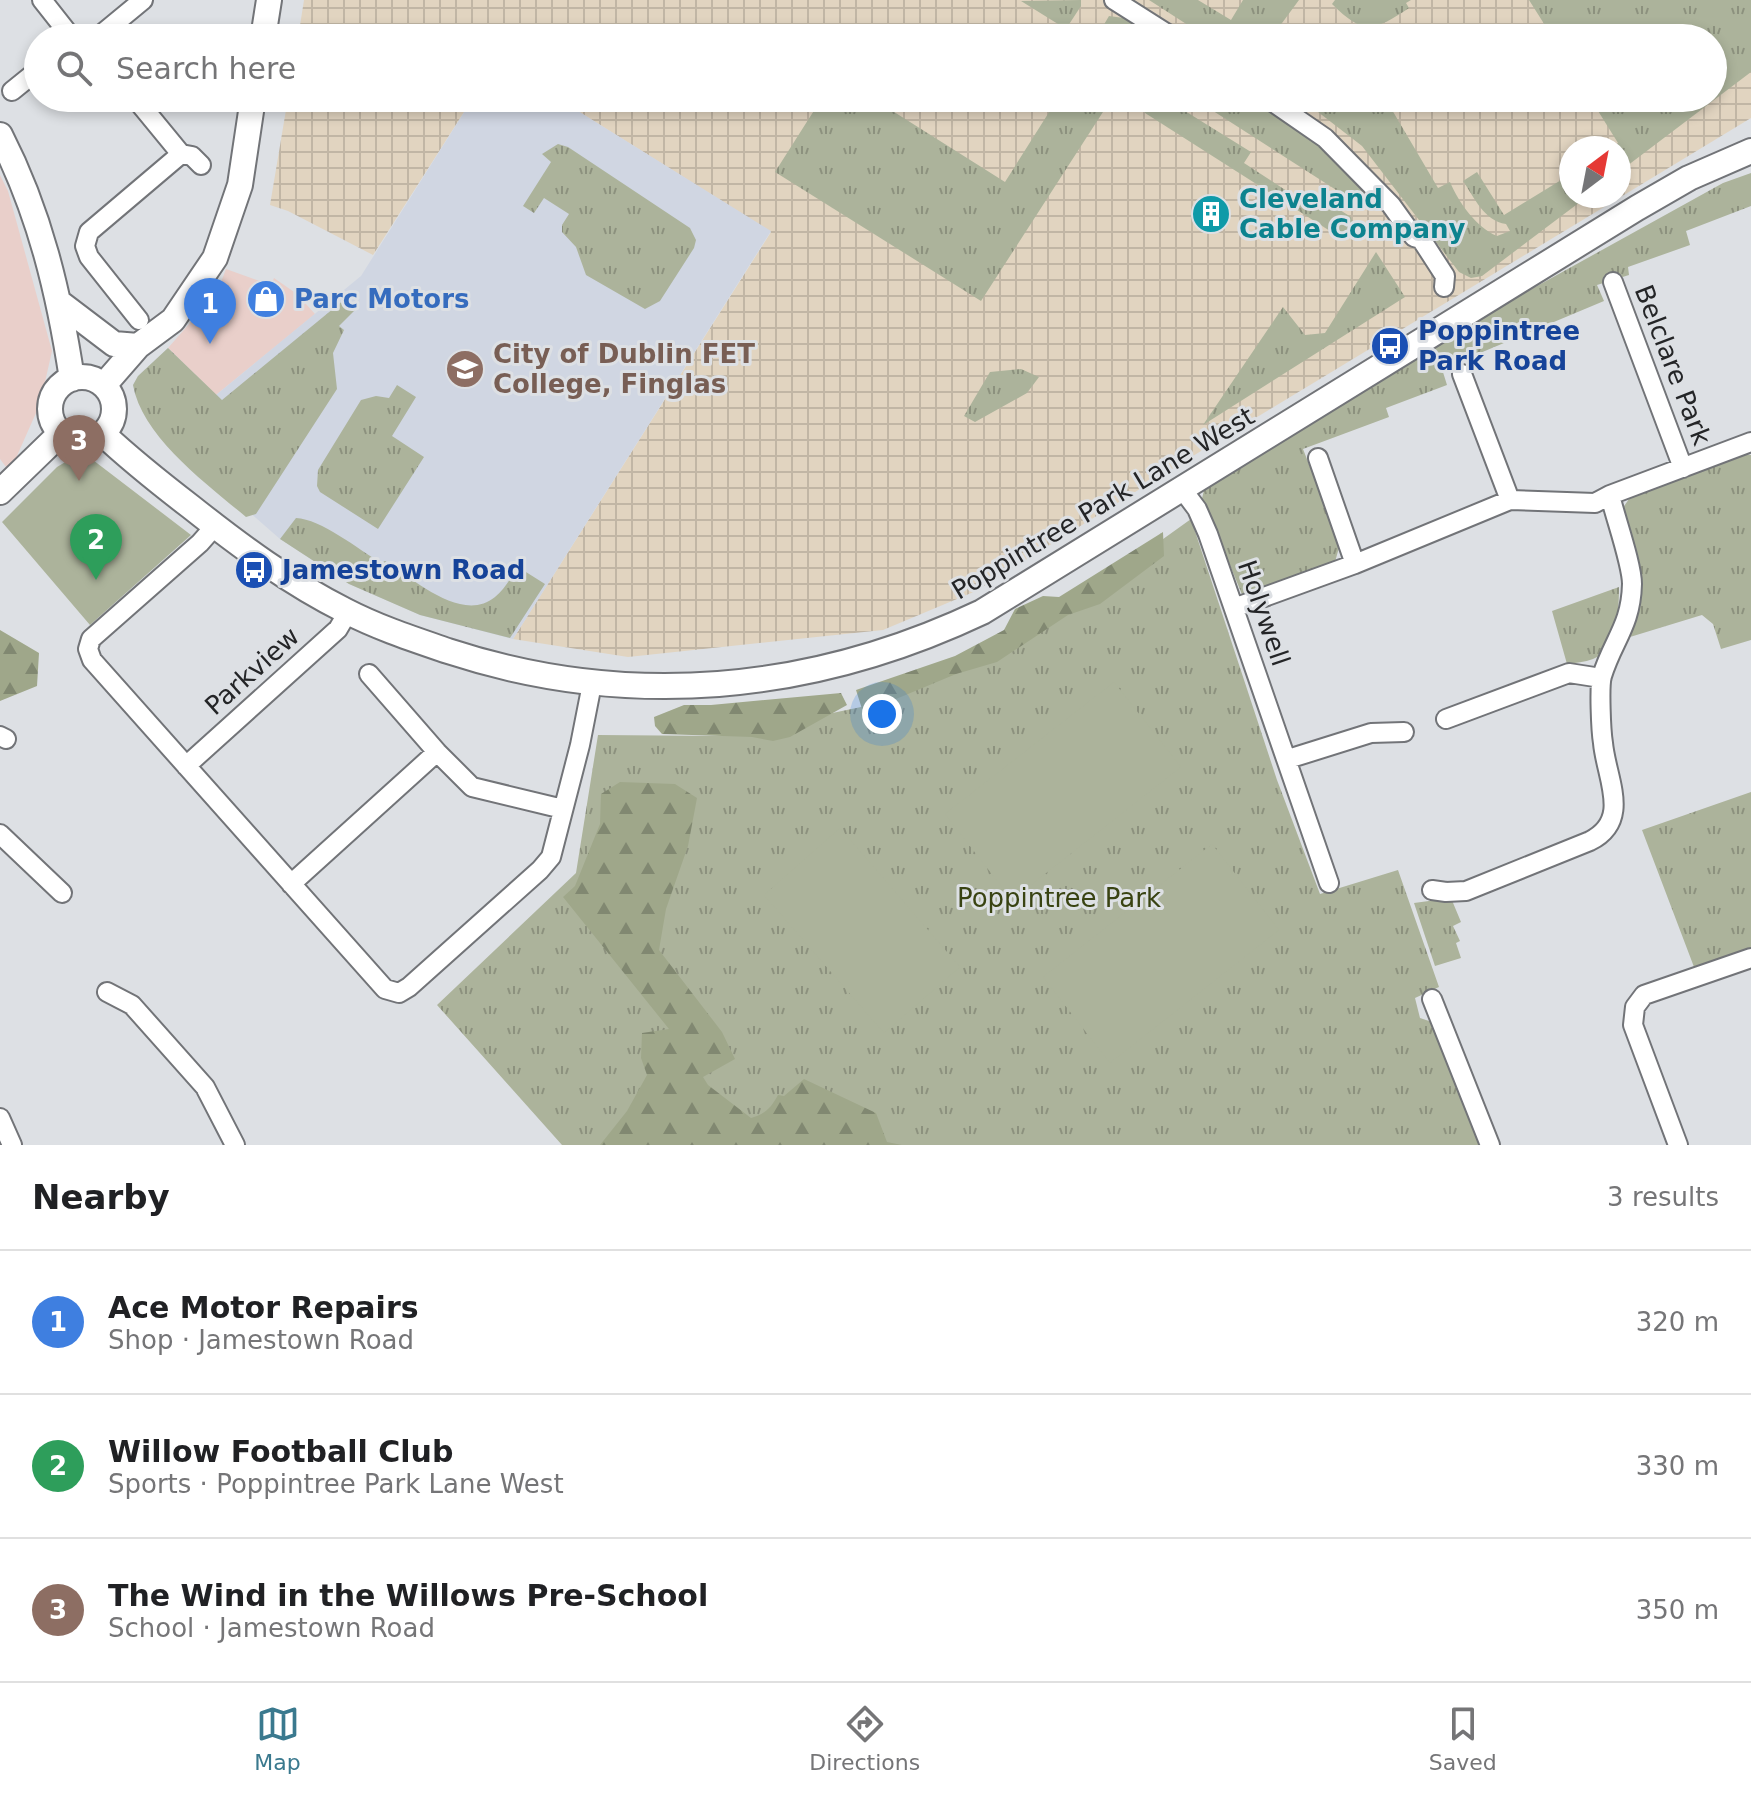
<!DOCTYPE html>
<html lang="en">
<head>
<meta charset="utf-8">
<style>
	body { margin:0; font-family:"DejaVu Sans",sans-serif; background:#f2f2f2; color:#202124 }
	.compass { position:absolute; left:1559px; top:136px; width:72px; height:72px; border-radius:50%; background:#fff; box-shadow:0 4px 12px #0003; rotate:32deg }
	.you { position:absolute; left:882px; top:714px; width:28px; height:28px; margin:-20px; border:6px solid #fff; border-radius:50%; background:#1a73e8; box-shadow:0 0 0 12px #1a73e833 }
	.badge { display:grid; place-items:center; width:52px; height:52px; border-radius:50%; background:#3a798e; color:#fff; font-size:26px; font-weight:700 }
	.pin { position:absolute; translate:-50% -66px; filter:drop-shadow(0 2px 4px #0008) }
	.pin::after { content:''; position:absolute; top:42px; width:28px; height:24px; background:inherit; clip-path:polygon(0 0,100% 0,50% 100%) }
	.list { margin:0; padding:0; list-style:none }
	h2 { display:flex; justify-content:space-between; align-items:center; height:104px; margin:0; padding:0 32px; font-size:34px }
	h2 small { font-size:26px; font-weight:400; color:#757577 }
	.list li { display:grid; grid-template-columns:52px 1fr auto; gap:24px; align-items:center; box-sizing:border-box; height:144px; padding:0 32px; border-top:2px solid #e0e0e0 }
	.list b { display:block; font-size:30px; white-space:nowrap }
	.list p { margin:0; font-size:26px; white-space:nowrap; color:#757577 }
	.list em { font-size:26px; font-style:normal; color:#757577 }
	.icon { flex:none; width:44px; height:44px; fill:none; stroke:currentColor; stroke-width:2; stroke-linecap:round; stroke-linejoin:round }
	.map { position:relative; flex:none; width:1751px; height:1145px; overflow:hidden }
	.search { position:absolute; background:#fff; box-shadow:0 4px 12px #0003; left:24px; right:24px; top:24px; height:88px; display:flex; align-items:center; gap:20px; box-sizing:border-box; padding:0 28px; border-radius:44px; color:#757577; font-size:30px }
	.sheet { height:536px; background:#fff }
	nav { display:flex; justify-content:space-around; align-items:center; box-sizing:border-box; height:112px; border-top:2px solid #e0e0e0; background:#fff; font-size:22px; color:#757577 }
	nav a { display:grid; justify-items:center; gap:4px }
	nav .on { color:#3a798e }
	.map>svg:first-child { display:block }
	.commercial { fill:#e9cfca }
	.industrial { fill:url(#industrial-grid); fill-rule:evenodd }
	.built { fill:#d0d6e2 }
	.grass { fill:url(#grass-tufts) }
	.forest { fill:url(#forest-firs) }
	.pitch { fill:#acb39b }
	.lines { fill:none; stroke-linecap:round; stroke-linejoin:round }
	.minor-casing { stroke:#727478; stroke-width:22 }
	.tertiary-casing { stroke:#727478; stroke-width:28 }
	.minor { stroke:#fff; stroke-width:18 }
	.tertiary { stroke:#fff; stroke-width:24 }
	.labels { text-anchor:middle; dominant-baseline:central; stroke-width:6; stroke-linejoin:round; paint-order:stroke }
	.culture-label { font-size:26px; font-weight:bold; fill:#0d838f; stroke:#dde0e4; text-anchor:start }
	.shop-label { font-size:26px; font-weight:bold; fill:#366cbe; stroke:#dde0e4; text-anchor:start }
	.transit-label { font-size:26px; font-weight:bold; fill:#164399; stroke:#dde0e4; text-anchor:start }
	.education-label { font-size:26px; font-weight:bold; fill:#785e54; stroke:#dde0e4; text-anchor:start }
	.street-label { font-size:26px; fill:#242527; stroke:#dde0e4 }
	.park-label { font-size:26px; fill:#394312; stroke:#dde0e4 }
</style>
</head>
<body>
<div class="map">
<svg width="1751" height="1145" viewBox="0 0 1751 1145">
	<defs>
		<pattern id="industrial-grid" width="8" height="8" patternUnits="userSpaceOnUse" patternTransform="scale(2)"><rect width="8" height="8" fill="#e1d4c0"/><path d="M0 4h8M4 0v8" fill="none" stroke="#c1b6a5"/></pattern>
		<pattern id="grass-tufts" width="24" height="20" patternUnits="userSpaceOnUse" patternTransform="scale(2)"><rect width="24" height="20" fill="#acb39b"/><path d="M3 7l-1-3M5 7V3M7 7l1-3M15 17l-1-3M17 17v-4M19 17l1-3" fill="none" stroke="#8c917e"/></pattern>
		<pattern id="forest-firs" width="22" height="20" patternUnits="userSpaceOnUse" patternTransform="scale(2)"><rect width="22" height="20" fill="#9fa78a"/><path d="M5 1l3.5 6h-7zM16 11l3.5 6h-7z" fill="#818871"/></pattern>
	</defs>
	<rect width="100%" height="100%" fill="#dde0e4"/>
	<path class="commercial" d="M 0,175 L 8,191 L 52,351 L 40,404 L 16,458 L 6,467 L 0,459 Z
		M 226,269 L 271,285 L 274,278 L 297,294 L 315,314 L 216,395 L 168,348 L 197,315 L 210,311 Z"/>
	<path class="industrial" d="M 304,0 L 1751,0 L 1751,118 L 1201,451 L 976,591 L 883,630 L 628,657 L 513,639 L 771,232 L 557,98 L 1713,98 L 1713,38 L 298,38 ZM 1571,148 L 1619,148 L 1619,196 L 1571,196 Z
		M 288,98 L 473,98 L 373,255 L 288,211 L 270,205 Z"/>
	<path class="built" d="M 473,98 L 557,98 L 771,231 L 513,639 L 420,615 L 349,584 L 280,539 L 233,498 L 135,394 L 133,385 L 138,376 L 168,348 L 216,395 L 361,276 Z"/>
	<path class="grass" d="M 1081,0 L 1081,6 L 1066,29 L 1021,1 Z
		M 1149,0 L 1198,0 L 1231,20 L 1243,0 L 1299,0 L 1271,38 L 1208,38 Z
		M 1335,0 L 1411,0 L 1406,3 L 1409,8 C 1374,31 1364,36 1332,4 Z
		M 1529,0 L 1751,0 L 1751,72 L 1619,172 L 1619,148 L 1611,148 L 1618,143 L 1590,98 L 1713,98 L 1713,38 L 1553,38 Z
		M 1109,16 L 1124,18 L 1142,29 L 1145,38 L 1096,38 Z
		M 822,98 L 872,98 L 1005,182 L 1058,98 L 1112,98 L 981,301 L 775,172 Z
		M 1139,98 L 1164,98 L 1251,152 L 1244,163 L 1310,206 L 1318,196 L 1351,217 L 1353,224 L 1346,237 L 1341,238 L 1145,113 Z
		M 1193,98 L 1255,98 L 1307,133 L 1371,194 L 1364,205 L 1358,204 Z
		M 1300,98 L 1385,98 L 1438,188 L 1450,182 C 1459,203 1476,227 1497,236 L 1510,231 L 1506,224 C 1484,221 1474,197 1463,181 L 1477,172 L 1504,215 L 1571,174 L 1571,196 L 1588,196 L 1482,276 L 1471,278 L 1459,272 L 1362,146 Z
		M 558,144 L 568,147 L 690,228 L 696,240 L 694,248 L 660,301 L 645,309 L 586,275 L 576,247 L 562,232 L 562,225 L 569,214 L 544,198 L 534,213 L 523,206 L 551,162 L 542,154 Z
		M 1751,173 L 1751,206 L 1686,231 L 1690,245 L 1628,267 L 1629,275 L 1597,285 L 1604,301 L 1442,369 L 1447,385 L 1386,408 L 1389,417 L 1303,449 L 1340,544 L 1335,562 L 1243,597 L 1214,526 L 1201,503 L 1204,490 L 1490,312 L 1723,183 Z
		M 1376,252 L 1405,297 L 1203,425 L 1283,307 L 1305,335 L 1325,333 Z
		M 345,299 L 355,310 L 339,326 L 344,330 L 333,353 L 337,389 L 256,514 L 246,517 C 208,485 142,437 133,385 L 138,376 L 168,348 L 222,400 Z
		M 1021,369 L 1039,377 L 1027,393 L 975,422 L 964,416 L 990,372 Z
		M 397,385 L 416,397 L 392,436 L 424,457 L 378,529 L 320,492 L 317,486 L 318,470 L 361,400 L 376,396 L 389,398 Z
		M 1742,454 L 1751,455 L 1751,640 L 1721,649 L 1713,624 L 1702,615 L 1630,637 L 1638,597 L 1620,512 L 1631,496 Z
		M 296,518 C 321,519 358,549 381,563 L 385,561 C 414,579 462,624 495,597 C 505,589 511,577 518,567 L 545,584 L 510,638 L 420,615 L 349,584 L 280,539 Z
		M 1191,519 L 1277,780 L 1320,894 L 1398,870 L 1439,987 L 1415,998 L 1420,1018 L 1432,1022 L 1479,1145 L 562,1145 L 437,1005 L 576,873 L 598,735 L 723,736 L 861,707 L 997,658 Z
		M 1619,587 C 1619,609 1617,650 1593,659 C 1585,662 1575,663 1567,664 L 1552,611 Z
		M 1751,792 L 1751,949 L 1694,967 L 1642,830 Z
		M 1451,898 L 1461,922 L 1453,926 L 1460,941 L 1456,943 L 1461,958 L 1435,966 L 1414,903 Z"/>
	<path class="forest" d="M 1163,532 L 1164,556 L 1100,604 L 1068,615 L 997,662 L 956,674 L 872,709 L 862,709 L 856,690 L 955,656 L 1004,630 L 1015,609 L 1043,596 L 1059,597 Z
		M 0,630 L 39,653 L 37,686 L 0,701 Z
		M 841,693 L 847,705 L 790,737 L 773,741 L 752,737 L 662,734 L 655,726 L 654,717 L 684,705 L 711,705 Z
		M 620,782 L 675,784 L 697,798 L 688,846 L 666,909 L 659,950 L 722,1032 L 735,1059 L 703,1077 L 708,1085 L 751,1118 C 765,1114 771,1108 778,1095 L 784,1096 L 804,1079 L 876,1113 L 887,1142 L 902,1145 L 600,1145 L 627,1111 L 647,1075 L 641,1058 L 642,1033 L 669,1029 L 563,897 L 575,886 L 600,824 L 601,794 Z"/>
	<path class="pitch" d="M 89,457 L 191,535 L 90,625 L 2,522 L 57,467 L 72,458 Z
		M 1114,682 L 1181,767 L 1012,900 L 945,814 Z
		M 840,828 L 960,967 L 884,1033 L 764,895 Z
		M 1212,844 L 1279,930 L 1110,1063 L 1043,977 Z"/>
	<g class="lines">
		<defs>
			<path id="minor" d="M 42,0 L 72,38
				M 1114,0 L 1174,38
				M 97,38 L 143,0
				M 12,91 L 38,70
				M 135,98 L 181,154 L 192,156 L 201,165
				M 1267,98 L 1325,138 L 1391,205 L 1414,237 L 1421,239 L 1445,276 L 1444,287
				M 1613,282 L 1683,468
				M 139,320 L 89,257 L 85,246 L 89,232 L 181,154
				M 1462,374 L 1510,500
				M 1318,458 L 1355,564
				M 1182,489 L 1197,509 L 1208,534 L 1329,883
				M 215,526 L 200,543 L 91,639 L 88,649 L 92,660 L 385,989 L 399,993 L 409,987 L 540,870 L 551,857 L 580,745 L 592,684
				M 1234,608 L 1355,564 L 1510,500 L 1595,503 L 1610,495 L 1751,442
				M 369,674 L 437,752 L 472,787 L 563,809
				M 1446,719 L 1569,673 L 1601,678
				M 0,736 L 6,739
				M 1288,759 L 1371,733 L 1404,732
				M 186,766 L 338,629 L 348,612
				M 0,834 L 62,893
				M 291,884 L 437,752
				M 1432,890 L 1446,892 L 1466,891 L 1590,841 C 1632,820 1606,778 1603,743 C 1601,731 1599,686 1602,676 C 1613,640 1631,626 1632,584 C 1632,564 1615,517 1610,495
				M 107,992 L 132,1005 L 205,1087 L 235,1145
				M 1432,999 L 1490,1145
				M 0,1118 L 12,1145
				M 1678,1145 L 1633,1025 L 1635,1007 L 1644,995 L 1751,958"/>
			<path id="tertiary" d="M 263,38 L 269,0
				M 0,135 C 40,213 59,293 72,379
				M 60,303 L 114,344 L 138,346
				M50 409a32 32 0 1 1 64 0a32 32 0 1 1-64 0Z
				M 104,385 L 138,346 L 173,320 L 215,258 L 240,185 L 253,98
				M 103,434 C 131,460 161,484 191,507 C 240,546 290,583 346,611 C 379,628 413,639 448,651 C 628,710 811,693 982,612 L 1637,208 L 1689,178 L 1751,151
				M 0,492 L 61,433"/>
		</defs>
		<use href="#minor" class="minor-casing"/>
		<use href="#tertiary" class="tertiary-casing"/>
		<use href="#minor" class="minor"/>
		<use href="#tertiary" class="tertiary"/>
	</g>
	<defs>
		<symbol id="building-disc" viewBox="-11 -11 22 22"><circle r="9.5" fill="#0f9aa8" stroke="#dde0e4"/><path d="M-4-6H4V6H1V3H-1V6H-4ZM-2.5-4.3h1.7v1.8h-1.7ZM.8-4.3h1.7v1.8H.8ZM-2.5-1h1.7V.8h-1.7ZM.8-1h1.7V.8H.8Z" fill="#fff"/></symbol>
		<symbol id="shop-disc" viewBox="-11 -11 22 22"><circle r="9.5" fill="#3f7fe0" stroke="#dde0e4"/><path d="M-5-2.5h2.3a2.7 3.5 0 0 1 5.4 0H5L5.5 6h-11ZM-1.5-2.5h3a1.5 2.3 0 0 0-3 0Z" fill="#fff"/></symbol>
		<symbol id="bus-disc" viewBox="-11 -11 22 22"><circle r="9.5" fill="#1a4fb4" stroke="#dde0e4"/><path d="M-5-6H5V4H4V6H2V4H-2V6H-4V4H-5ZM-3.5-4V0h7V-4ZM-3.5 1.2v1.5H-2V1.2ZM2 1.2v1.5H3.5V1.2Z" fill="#fff"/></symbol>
		<symbol id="university-disc" viewBox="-11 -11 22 22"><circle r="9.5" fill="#8d6e63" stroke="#dde0e4"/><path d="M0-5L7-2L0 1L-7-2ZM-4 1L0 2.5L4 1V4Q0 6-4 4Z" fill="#fff"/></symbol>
	</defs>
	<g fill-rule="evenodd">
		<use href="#building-disc" x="1189" y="192" width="44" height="44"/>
		<use href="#shop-disc" x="244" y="277" width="44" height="44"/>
		<use href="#bus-disc" x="1368" y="324" width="44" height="44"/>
		<use href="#university-disc" x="443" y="347" width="44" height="44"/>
		<use href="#bus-disc" x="232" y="548" width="44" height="44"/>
	</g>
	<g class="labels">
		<g class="culture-label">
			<text x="1239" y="199">Cleveland<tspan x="1239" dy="30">Cable Company</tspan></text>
		</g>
		<g class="shop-label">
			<text x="294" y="299">Parc Motors</text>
		</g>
		<g class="transit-label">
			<text x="1418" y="331">Poppintree<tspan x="1418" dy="30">Park Road</tspan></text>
			<text x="282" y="570">Jamestown Road</text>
		</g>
		<g class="education-label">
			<text x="493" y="354">City of Dublin FET<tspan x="493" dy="30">College, Finglas</tspan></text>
		</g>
		<g class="street-label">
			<text transform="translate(1673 365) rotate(69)">Belclare Park</text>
			<text transform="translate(1103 503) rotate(-31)">Poppintree Park Lane West</text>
			<text transform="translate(1264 613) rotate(71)">Holywell</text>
			<text transform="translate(252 671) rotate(-42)">Parkview</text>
		</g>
		<g class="park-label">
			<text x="1059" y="898">Poppintree Park</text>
		</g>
	</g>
</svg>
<svg class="compass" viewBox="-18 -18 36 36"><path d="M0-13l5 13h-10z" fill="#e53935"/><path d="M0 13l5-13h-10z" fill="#757577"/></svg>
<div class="you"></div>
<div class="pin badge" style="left:210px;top:344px;background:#3f7fe0">1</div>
<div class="pin badge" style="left:96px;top:580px;background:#2e9e5b">2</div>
<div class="pin badge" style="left:79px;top:481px;background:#8d6e63">3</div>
<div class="search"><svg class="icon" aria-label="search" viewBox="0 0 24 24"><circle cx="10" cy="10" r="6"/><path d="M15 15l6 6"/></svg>Search here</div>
</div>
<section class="sheet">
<h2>Nearby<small>3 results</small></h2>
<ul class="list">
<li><span class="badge" style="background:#3f7fe0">1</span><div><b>Ace Motor Repairs</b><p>Shop · Jamestown Road</p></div><em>320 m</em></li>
<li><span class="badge" style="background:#2e9e5b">2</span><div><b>Willow Football Club</b><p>Sports · Poppintree Park Lane West</p></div><em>330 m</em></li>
<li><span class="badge" style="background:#8d6e63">3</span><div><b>The Wind in the Willows Pre-School</b><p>School · Jamestown Road</p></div><em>350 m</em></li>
</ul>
</section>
<nav>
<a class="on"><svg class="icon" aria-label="map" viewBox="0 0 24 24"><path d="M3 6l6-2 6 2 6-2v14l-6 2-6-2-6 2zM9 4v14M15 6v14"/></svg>Map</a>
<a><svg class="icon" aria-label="directions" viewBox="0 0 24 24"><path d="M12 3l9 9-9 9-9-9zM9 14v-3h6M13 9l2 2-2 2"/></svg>Directions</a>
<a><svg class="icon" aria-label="saved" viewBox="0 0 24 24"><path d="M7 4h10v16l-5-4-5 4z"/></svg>Saved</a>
</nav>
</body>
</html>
